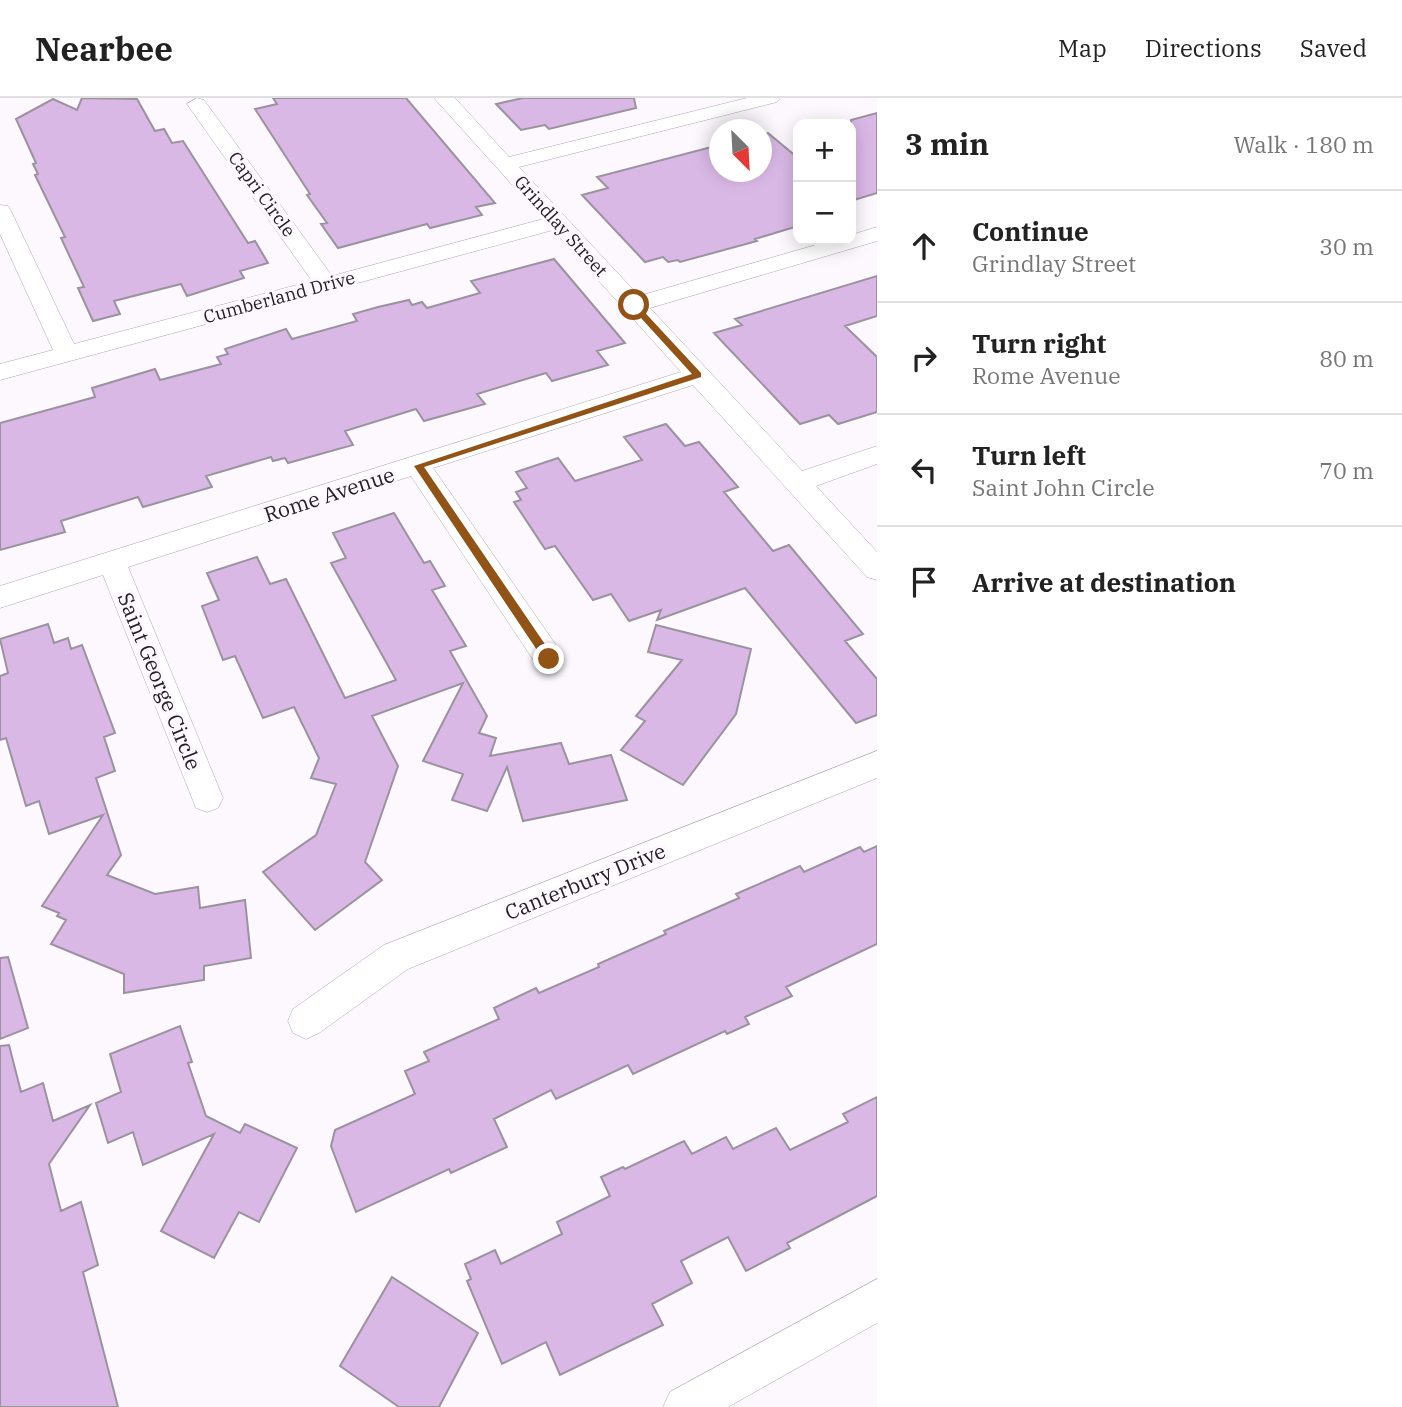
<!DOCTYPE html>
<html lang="en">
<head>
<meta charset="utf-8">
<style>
	body { margin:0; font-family:"IBM Plex Serif",serif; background:#f6f6f6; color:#222 }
	.controls { position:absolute; right:21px; top:21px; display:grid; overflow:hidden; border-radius:14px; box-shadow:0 4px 18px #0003 }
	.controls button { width:63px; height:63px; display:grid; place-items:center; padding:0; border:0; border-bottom:2px solid #e0e0e0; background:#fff; color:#222; font:35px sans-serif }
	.compass { position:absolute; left:709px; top:21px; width:63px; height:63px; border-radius:50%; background:#fff; box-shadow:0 4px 18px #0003; rotate:156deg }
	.stop { position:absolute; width:21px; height:21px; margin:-16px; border:5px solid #915316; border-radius:50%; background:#fff }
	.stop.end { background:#915316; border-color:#fff; box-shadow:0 2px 7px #0008 }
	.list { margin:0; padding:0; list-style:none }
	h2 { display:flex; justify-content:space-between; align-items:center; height:91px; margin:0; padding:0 28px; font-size:30px }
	h2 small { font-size:23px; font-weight:400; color:#767676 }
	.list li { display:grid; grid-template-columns:46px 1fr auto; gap:21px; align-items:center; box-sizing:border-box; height:112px; padding:0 28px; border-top:2px solid #e0e0e0 }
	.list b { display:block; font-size:26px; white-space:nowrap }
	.list p { margin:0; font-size:23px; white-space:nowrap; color:#767676 }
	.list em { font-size:23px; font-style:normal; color:#767676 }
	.icon { flex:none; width:38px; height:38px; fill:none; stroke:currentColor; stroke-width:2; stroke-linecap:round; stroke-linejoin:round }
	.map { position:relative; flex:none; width:877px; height:1309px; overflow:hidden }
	header { display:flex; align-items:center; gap:42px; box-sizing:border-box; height:98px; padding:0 35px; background:#fff; border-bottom:2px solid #e0e0e0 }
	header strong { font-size:33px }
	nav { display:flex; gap:38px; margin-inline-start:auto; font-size:24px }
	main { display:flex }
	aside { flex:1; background:#fff }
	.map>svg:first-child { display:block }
	.building { fill:#d9b8e5; stroke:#9b929f; stroke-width:2 }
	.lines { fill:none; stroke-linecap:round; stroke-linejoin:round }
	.minor-casing { stroke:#aea5b2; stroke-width:1 }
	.minor { fill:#fff; fill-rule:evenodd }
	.route { fill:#915316 }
	.labels { text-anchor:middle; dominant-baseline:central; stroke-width:7; stroke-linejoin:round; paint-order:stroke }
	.far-street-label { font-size:18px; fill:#242125; stroke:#fcf8fe }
	.street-label { font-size:21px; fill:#242125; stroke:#fcf8fe }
</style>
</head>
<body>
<header>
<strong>Nearbee</strong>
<nav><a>Map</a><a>Directions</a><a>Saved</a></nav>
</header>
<main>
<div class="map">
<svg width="877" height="1309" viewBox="0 0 877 1309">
	<rect width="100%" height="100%" fill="#fcf8fe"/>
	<path class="building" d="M 82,0 L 137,1 L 155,33 L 164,31 L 172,45 L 183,43 L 248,145 L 255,143 L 268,165 L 240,173 L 244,180 L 187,198 L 181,186 L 114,203 L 120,216 L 93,223 L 78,190 L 84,189 L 61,140 L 65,139 L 35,77 L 38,76 L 33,66 L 36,65 L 16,21 L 53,1 L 77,12 Z
		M 273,0 L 406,0 L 495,105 L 476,109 L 482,117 L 430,130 L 427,126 L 338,150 L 321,126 L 327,125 L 307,97 L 310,96 L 255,11 L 277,6 Z
		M 523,0 L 634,0 L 636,10 L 549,31 L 545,27 L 521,32 L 496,6 Z
		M 877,15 L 877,95 L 851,103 L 851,22 Z
		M 768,35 L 798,60 L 798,128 L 755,141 L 757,143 L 680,164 L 678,162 L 668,164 L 663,159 L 645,164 L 582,97 L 608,90 L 597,79 L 719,47 L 719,74 L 761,74 L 761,37 Z
		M 554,161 L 625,245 L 597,253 L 608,267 L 552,283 L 546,275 L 477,296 L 485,306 L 424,323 L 416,311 L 345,333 L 353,347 L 288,365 L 285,360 L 273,363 L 271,359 L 206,378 L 212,389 L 143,409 L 138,399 L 61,423 L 65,434 L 0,452 L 0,325 L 95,299 L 92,290 L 155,271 L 160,282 L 221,266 L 217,259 L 228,256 L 225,251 L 286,231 L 292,241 L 357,223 L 353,216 L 378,209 L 409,202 L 412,207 L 422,204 L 427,210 L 480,195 L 471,183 Z
		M 877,178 L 877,218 L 845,228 L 877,259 L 877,314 L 838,326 L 829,317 L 800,326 L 714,235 L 742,227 L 735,221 Z
		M 666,326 L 685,348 L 699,344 L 738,389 L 724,394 L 773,453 L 789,447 L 863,536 L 845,543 L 877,581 L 877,617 L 856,625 L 745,490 L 657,522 L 661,512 L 629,523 L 611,496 L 593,502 L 555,448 L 545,451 L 514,404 L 521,402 L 516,394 L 527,390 L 516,374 L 558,360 L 575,383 L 642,362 L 624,339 Z
		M 394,415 L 424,465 L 430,463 L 445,488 L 432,492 L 466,548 L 450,553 L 487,618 L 479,635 L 496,640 L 490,658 L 561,645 L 569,666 L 611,657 L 627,702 L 523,723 L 507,669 L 487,713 L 452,702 L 463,676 L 423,663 L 463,585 L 372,618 L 398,668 L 365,764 L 382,782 L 315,832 L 263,774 L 316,737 L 336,686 L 311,680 L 319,660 L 294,609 L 263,620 L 235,558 L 223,562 L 202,508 L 219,502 L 207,475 L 257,459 L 270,486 L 286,481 L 345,600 L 396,582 L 331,465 L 346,460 L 333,435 Z
		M 48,526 L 54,545 L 68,540 L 71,551 L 82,547 L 115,635 L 104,639 L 115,673 L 96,680 L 121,757 L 107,777 L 155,796 L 198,789 L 200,810 L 245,802 L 251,860 L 204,868 L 204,882 L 124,895 L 124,876 L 51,846 L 66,822 L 57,818 L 59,815 L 42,808 L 103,717 L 49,736 L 39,703 L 26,708 L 6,640 L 0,642 L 0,578 L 8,575 L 0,541 Z
		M 656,527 L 751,551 L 736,616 L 683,687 L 621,652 L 645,623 L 636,618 L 682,562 L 648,554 Z
		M 877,748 L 877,846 L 786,889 L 792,898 L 745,919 L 749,926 L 727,936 L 725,933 L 633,976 L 628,967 L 556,1001 L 551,992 L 494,1021 L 507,1049 L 451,1075 L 449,1071 L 356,1114 L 331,1048 L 335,1032 L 415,996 L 405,973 L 429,963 L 424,954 L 499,921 L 494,910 L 536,890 L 539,895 L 599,869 L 598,866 L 666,836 L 664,833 L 739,800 L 736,796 L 800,768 L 804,774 L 860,749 L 864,754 Z
		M 8,859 L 28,930 L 0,941 L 0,860 Z
		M 180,928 L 192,964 L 188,965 L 206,1018 L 240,1035 L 245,1026 L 297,1050 L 259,1124 L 239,1114 L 214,1160 L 161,1133 L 214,1036 L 143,1067 L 133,1034 L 108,1045 L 96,1005 L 121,994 L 110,956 Z
		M 9,947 L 21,994 L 43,985 L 53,1023 L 90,1007 L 49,1066 L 61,1113 L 81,1104 L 98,1167 L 83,1174 L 118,1309 L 0,1309 L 0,948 Z
		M 877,999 L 877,1098 L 787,1145 L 790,1150 L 746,1173 L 728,1139 L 681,1163 L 692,1185 L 652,1206 L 663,1227 L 560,1277 L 546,1244 L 502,1266 L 467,1183 L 471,1181 L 465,1166 L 495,1152 L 501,1166 L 562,1136 L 557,1124 L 610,1098 L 601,1079 L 623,1069 L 625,1071 L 684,1043 L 692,1056 L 726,1039 L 733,1051 L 776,1030 L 790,1052 L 848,1024 L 843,1016 Z
		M 392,1179 L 478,1235 L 439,1309 L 399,1309 L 340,1268 Z"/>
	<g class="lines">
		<defs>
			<path id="minor" d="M 197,0 L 204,2 L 332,178 L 543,121 L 434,0 L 455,0 L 509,59 L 747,0 L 780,0 L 777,4 L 519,69 L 639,198 L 833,142 L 851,142 L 851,137 L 877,129 L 877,143 L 650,210 L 802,373 L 877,348 L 877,366 L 816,388 L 877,454 L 877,482 L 867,479 L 693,287 L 433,370 L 560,553 L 564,561 L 560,569 L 549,573 L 538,569 L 411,378 L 128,469 L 223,700 L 218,710 L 207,714 L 196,710 L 103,477 L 0,510 L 0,488 L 681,274 L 553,132 L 0,282 L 0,266 L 53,252 L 0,136 L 0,107 L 8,108 L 11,113 L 74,246 L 312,183 L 187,6 Z
				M 877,653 L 877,680 L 408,871 L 319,935 L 306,941 L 293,935 L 288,923 L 293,911 L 384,847 Z
				M 877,1181 L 877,1225 L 728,1309 L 663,1309 L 670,1294 Z"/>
		</defs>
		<use href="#minor" class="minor-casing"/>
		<use href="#minor" class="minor"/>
	</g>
	<path class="route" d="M 631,205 L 636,205 L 701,275 L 701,279 L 424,369 L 553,558 L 553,564 L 545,564 L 414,368 L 692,276 L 631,209 Z"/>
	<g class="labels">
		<g class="far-street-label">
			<text transform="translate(262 96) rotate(54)">Capri Circle</text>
			<text transform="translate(561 128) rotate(48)">Grindlay Street</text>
			<text transform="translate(279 199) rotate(-15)">Cumberland Drive</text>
		</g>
		<g class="street-label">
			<text transform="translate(329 396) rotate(-18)">Rome Avenue</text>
			<text transform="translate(160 583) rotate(68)">Saint George Circle</text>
			<text transform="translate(585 783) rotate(-22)">Canterbury Drive</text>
		</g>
	</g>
</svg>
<div class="controls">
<button>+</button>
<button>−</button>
</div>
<svg class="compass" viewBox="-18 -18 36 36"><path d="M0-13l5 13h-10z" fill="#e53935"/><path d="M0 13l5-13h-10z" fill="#767676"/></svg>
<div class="stop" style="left:634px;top:207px"></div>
<div class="stop end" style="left:549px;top:561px"></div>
</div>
<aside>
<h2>3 min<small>Walk · 180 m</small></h2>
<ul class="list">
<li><svg class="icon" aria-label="ahead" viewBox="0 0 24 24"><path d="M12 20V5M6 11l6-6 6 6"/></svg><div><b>Continue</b><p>Grindlay Street</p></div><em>30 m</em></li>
<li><svg class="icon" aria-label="right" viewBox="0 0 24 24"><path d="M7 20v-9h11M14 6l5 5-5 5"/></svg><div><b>Turn right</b><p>Rome Avenue</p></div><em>80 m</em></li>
<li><svg class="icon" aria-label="left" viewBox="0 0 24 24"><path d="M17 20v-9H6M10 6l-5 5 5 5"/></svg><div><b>Turn left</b><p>Saint John Circle</p></div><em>70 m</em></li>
<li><svg class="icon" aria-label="arrive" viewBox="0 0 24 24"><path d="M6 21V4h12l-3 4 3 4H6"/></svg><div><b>Arrive at destination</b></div></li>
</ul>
</aside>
</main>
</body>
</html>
